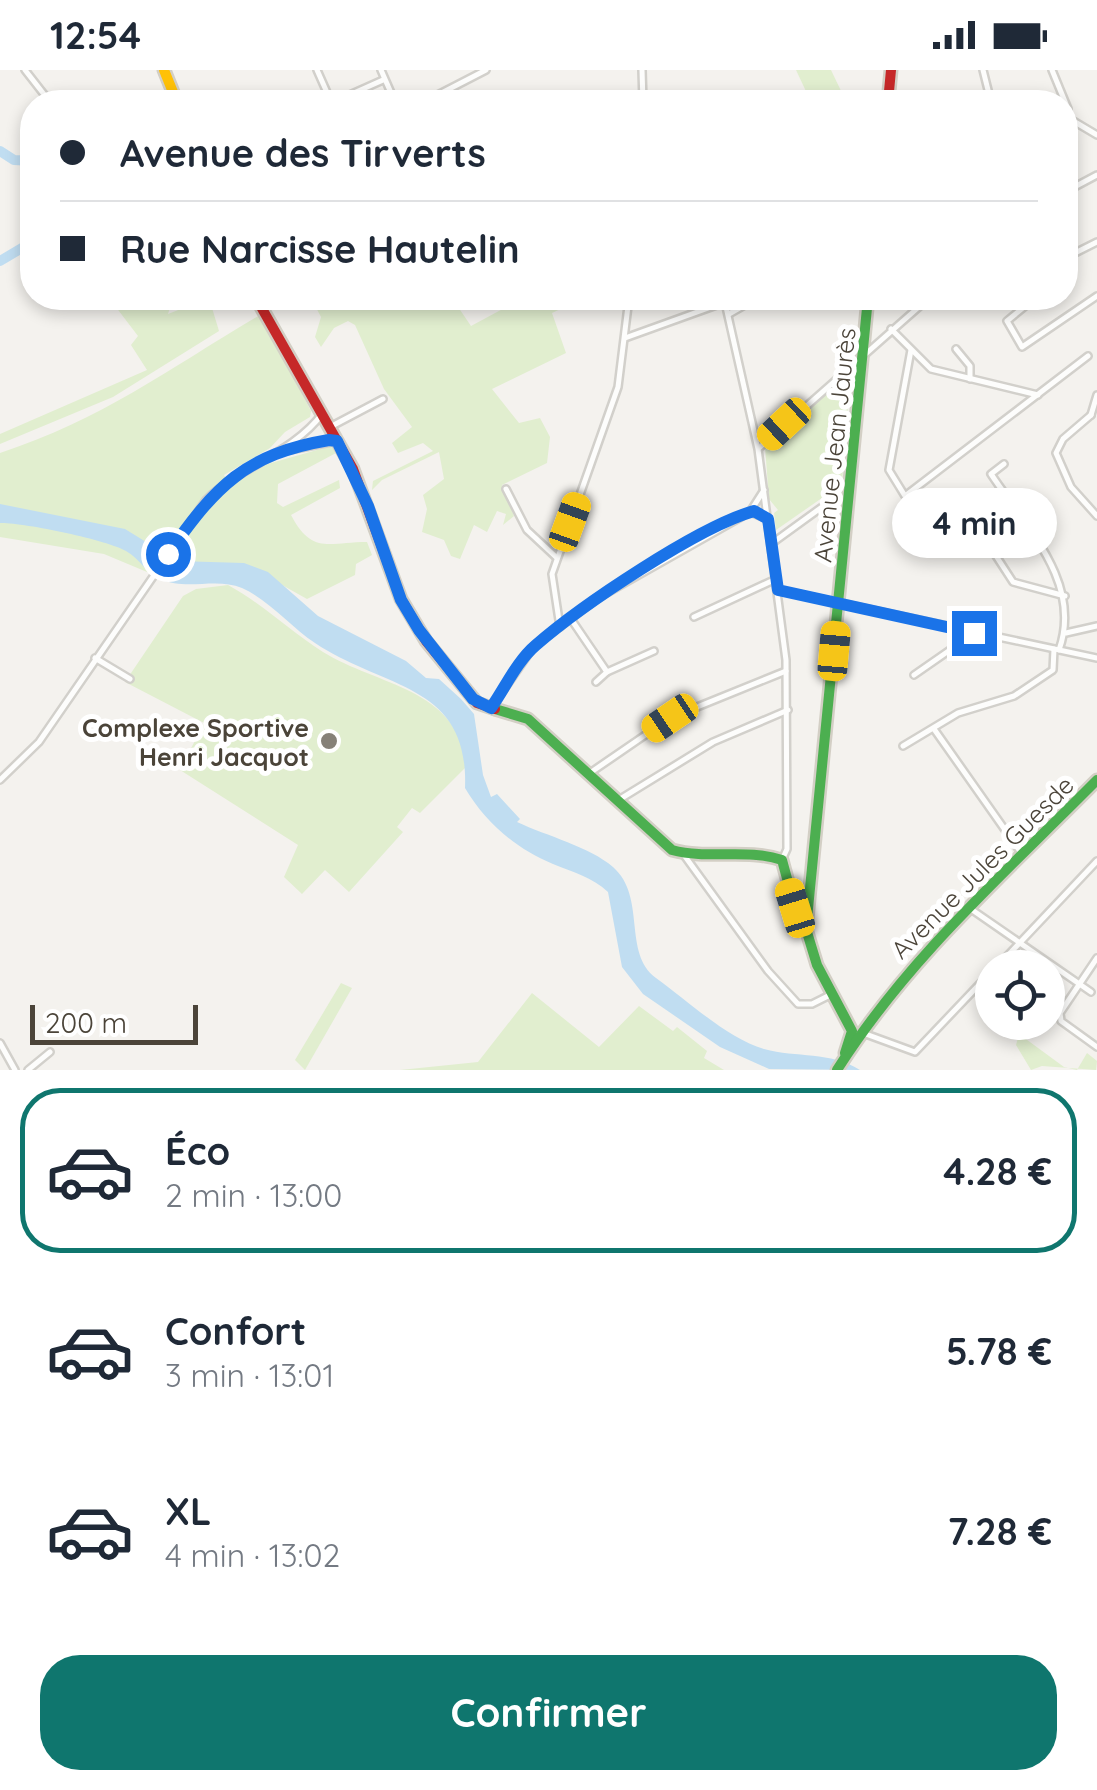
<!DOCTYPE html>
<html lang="fr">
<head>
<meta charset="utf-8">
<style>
	:root { --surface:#fff; --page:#f2f2f3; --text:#1f2937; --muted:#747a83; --line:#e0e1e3; --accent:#0f766e }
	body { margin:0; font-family:Quicksand,sans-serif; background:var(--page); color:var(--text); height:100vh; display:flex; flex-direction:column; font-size:38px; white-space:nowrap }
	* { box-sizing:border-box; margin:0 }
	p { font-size:32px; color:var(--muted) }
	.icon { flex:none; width:55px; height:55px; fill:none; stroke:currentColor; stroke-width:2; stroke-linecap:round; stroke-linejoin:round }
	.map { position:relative; height:1000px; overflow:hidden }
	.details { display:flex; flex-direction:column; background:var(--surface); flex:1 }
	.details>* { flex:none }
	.top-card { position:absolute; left:20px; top:20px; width:1058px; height:220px; border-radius:40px; box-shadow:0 5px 15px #0003; display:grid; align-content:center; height:220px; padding:0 40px; background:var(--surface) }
	.controls { position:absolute; left:975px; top:880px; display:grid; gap:20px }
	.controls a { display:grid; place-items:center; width:90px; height:90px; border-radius:50%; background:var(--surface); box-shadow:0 5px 15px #0003; font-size:50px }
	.scale { position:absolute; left:30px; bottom:25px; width:168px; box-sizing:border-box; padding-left:10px; border:5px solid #4b4439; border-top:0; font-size:28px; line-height:35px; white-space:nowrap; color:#4b4439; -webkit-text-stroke:8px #fff; paint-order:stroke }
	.end { position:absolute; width:45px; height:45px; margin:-22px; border:12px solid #1a73e8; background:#fff; box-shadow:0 0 0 5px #fff }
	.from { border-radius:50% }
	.bubble { position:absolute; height:70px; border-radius:35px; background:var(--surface); box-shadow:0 5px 15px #0003; font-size:32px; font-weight:800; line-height:70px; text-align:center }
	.car { position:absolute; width:30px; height:60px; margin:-30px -15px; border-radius:12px; box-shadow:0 0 8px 2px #0007; background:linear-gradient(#f5c518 24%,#345 0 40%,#f5c518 0 76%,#345 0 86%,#f5c518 0) }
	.top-card b { display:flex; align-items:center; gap:35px; height:95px; font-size:38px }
	.top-card b+b { border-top:2px solid var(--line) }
	.top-card i { width:25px; height:25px; background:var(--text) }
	ul { padding:18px 0 0; list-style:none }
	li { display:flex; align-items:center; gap:30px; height:165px; margin:0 20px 15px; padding:0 20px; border:5px solid transparent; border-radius:40px }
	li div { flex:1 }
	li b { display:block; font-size:38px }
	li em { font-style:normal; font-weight:800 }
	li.current { border-color:var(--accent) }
	li>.icon { width:90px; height:90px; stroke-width:1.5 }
	.primary-button { display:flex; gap:20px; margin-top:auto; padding:20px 40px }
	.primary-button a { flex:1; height:115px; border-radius:40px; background:var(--accent); color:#fff; font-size:40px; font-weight:800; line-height:115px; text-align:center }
	.status { display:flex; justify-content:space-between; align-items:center; height:70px; padding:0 50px; background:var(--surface); direction:ltr }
	.status svg { height:28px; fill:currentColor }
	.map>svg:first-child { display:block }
	.green { fill:#e1eecf }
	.water { fill:#c0ddf1 }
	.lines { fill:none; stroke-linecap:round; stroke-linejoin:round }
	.river { stroke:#c0ddf1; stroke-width:10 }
	.street-casing { stroke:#d2d0cb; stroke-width:10 }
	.fast-casing { stroke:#d3cfc5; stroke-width:15 }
	.slow-casing { stroke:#d3cfc5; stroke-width:15 }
	.jam-casing { stroke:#d3cfc5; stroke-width:15 }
	.street { stroke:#fdfdfc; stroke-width:5 }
	.fast { stroke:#4caf50; stroke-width:10 }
	.slow { stroke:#ffc107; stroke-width:10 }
	.jam { stroke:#c62828; stroke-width:10 }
	.route { stroke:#1a73e8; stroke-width:12 }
	.poi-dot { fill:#868178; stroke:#fff; stroke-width:4 }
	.labels { text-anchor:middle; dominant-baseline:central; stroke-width:10; stroke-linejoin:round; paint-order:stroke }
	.street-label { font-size:25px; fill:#4b4439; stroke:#fff }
	.poi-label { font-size:25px; font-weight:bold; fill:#4b4439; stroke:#fff; text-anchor:end }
</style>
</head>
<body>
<div class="status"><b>12:54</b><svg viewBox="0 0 49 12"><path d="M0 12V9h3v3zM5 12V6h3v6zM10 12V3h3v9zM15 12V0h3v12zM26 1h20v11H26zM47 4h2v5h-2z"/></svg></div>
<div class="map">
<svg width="1097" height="1000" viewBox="0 0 1097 1000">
	<rect width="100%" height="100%" fill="#f4f2ee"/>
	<g class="green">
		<polygon points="796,0 831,0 843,25 827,32 811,32"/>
		<polygon points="109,228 173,228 168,244 209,228 219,261 113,327 0,374 0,364 147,300 131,275 138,266"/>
		<polygon points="311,228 452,228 471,256 523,228 584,228 552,243 566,283 492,319 519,353 540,348 550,367 547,393 502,415 514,446 503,455 506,444 497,441 487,462 474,455 460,489 451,486 444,470 422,462 427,439 423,425 444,409 439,382 382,410 372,420 373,411 433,381 423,373 398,383 392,373 412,357 384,319 355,255 348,251 334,258 321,277 315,267 321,247"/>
		<path d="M260,245L311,341L310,347L285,362L270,378L224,405L230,416L257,397L331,376L336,383L278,414L277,433L283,437L339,410L340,418L291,445C312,485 328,472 367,472L372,485L356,494L355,505L307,529L250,497L147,502L104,484L0,467V383C102,350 170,298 260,245Z"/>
		<polygon points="851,297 842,414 776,460 774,443 778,440 769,429 765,377"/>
		<path d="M228,515C263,534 290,561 323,582C378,616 458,618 467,696L420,743L412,738L397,757L403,762L349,822L325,800L302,824L284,807L298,775L180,700L204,653L125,612L183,526L196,519Z"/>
		<polygon points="341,913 352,918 305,1000 295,990"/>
		<polygon points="532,923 599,977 639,936 673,961 677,957 707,981 704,988 724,1000 400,1000 478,992"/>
		<polygon points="1019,964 1064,997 1077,1000 1087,983 1097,991 1096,1000 1042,996 1031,1000 1016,975"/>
	</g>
	<path class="water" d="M0,434L125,459L177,491L244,493L268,502L318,546L406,591L426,608L439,609L461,629L474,644L483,705L491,727L497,724L520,749L517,752C547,766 590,777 613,797C647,827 622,883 656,908C688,931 727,968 764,979C797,988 830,981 860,1000L769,999L720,977L643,924L622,897L608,822C592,807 573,802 553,794C516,779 485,752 465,718C469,613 385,620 315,573C291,557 269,530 242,518C216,507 187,521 160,509C147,504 140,489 126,481C108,470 21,452 0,453Z"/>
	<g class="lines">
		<g class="river">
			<polyline points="0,81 14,90 32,91"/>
			<polyline points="0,191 32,172"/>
		</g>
		<defs>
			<g id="street">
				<polyline points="25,0 50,32"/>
				<polyline points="317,0 329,27 336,31 383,10"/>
				<polyline points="381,0 395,32"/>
				<polyline points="642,0 643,32"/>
				<polyline points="983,0 991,32"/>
				<polyline points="1052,0 1068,39 1065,57"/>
				<polyline points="424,32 486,0"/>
				<polyline points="1070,49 1097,65"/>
				<polyline points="1065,122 1097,105"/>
				<polyline points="1065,188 1097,172"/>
				<polyline points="724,228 758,379 786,590 787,779 782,790"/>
				<polyline points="1035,228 1007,251 1022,277 1097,226"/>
				<polyline points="462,230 467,228"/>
				<polyline points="729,244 757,228"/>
				<polyline points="891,259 931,299 1038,325"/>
				<polyline points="625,268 725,232"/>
				<polyline points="956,279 970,296 970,309"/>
				<polyline points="911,280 889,400 905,426 1088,286"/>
				<polyline points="1091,345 1063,369 1056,383 1071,417 1097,446"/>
				<polyline points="1091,345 1097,325"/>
				<polyline points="330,357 383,329"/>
				<polyline points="759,378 929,228"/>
				<polyline points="279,382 336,371"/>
				<path d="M1004,394L991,404C1026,457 1083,513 1059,580"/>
				<polyline points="506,419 527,460 557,488"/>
				<polyline points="1001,419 978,437 976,455 1013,512 1065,526"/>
				<polyline points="750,442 768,449"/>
				<polyline points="771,474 822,437"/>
				<polyline points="778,520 1097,588"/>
				<polyline points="694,547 776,509"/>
				<polyline points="571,549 607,602 654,581"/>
				<polyline points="560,557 552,504 618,317 629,228"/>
				<polyline points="1066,563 1097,556"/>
				<polyline points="95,588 130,609"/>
				<polyline points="914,605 973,564"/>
				<polyline points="596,612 607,602"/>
				<polyline points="491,638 534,576 598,528 750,442 764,420"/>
				<polyline points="934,659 1022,784"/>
				<polyline points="903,676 958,643 1014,626 1053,600 1054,579"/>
				<polyline points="587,705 670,648 786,601"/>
				<path d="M0,710L39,672L206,430C240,397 294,382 322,344"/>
				<polyline points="617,731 713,672 788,640"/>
				<polyline points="684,785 768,901 798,934 812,934 832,924"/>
				<polyline points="968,837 1091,922"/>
				<polyline points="1097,888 1060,943 1061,951 1097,977"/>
				<polyline points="996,898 1097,791"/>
				<polyline points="863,963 915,982 992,901"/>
				<polyline points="0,973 15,1000"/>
				<polyline points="28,1000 50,982"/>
			</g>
			<g id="fast">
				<path d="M495,639L528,649L672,780C709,790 746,778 782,790L795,838L807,841"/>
				<polyline points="845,983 852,961 817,895 806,859 868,228"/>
				<path d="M837,1000C908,888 1005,803 1097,710"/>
			</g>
			<polyline id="slow" points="164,0 177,32"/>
			<g id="jam">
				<polyline points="888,32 891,0"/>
				<polyline points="256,228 353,399 401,529 426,571 477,633 495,639"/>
			</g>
		</defs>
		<use href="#street" class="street-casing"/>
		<use href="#fast" class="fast-casing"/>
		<use href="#slow" class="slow-casing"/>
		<use href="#jam" class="jam-casing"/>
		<use href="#street" class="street"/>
		<use href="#fast" class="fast"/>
		<use href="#slow" class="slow"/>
		<use href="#jam" class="jam"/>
	</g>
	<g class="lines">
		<path class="route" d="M168,484C215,417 245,384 329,370L337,371L368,436L401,530L419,560L473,629L491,638C505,618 517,591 536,575C582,535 698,457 754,441L768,449L778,520L974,563"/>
	</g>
	<circle class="poi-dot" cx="329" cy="671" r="10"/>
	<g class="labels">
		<g class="street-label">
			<text transform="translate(834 375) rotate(-84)">Avenue Jean Jaurès</text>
			<text transform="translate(982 797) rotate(-45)">Avenue Jules Guesde</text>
		</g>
		<g class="poi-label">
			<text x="309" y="657">Complexe Sportive<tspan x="309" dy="29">Henri Jacquot</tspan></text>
		</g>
	</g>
</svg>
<div class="controls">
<a><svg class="icon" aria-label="locate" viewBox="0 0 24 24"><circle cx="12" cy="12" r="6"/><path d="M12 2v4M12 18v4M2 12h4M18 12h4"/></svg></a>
</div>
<div class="scale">200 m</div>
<i class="end from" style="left:168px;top:484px"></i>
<i class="end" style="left:974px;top:563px"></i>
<div class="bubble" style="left:892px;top:418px;width:165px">4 min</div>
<i class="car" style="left:784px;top:354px;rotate:227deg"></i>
<i class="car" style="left:570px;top:452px;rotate:20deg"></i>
<i class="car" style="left:834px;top:581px;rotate:5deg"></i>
<i class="car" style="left:670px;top:648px;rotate:236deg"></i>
<i class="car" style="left:795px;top:838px;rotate:343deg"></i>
<div class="top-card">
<b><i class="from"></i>Avenue des Tirverts</b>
<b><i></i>Rue Narcisse Hautelin</b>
</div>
</div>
<section class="details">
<ul>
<li class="current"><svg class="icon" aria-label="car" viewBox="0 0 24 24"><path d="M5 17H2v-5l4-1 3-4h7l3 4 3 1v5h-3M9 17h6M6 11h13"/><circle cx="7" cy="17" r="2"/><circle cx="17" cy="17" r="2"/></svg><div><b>Éco</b><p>2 min · 13:00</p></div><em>4.28 €</em></li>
<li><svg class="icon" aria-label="car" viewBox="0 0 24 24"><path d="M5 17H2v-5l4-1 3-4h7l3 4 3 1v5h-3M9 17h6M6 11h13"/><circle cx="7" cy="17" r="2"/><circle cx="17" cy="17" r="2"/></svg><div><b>Confort</b><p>3 min · 13:01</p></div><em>5.78 €</em></li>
<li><svg class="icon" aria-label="car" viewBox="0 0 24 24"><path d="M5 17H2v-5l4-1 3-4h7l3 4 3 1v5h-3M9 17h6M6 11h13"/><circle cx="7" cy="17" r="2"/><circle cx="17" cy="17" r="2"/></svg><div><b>XL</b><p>4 min · 13:02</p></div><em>7.28 €</em></li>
</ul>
<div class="primary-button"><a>Confirmer</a></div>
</section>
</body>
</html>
